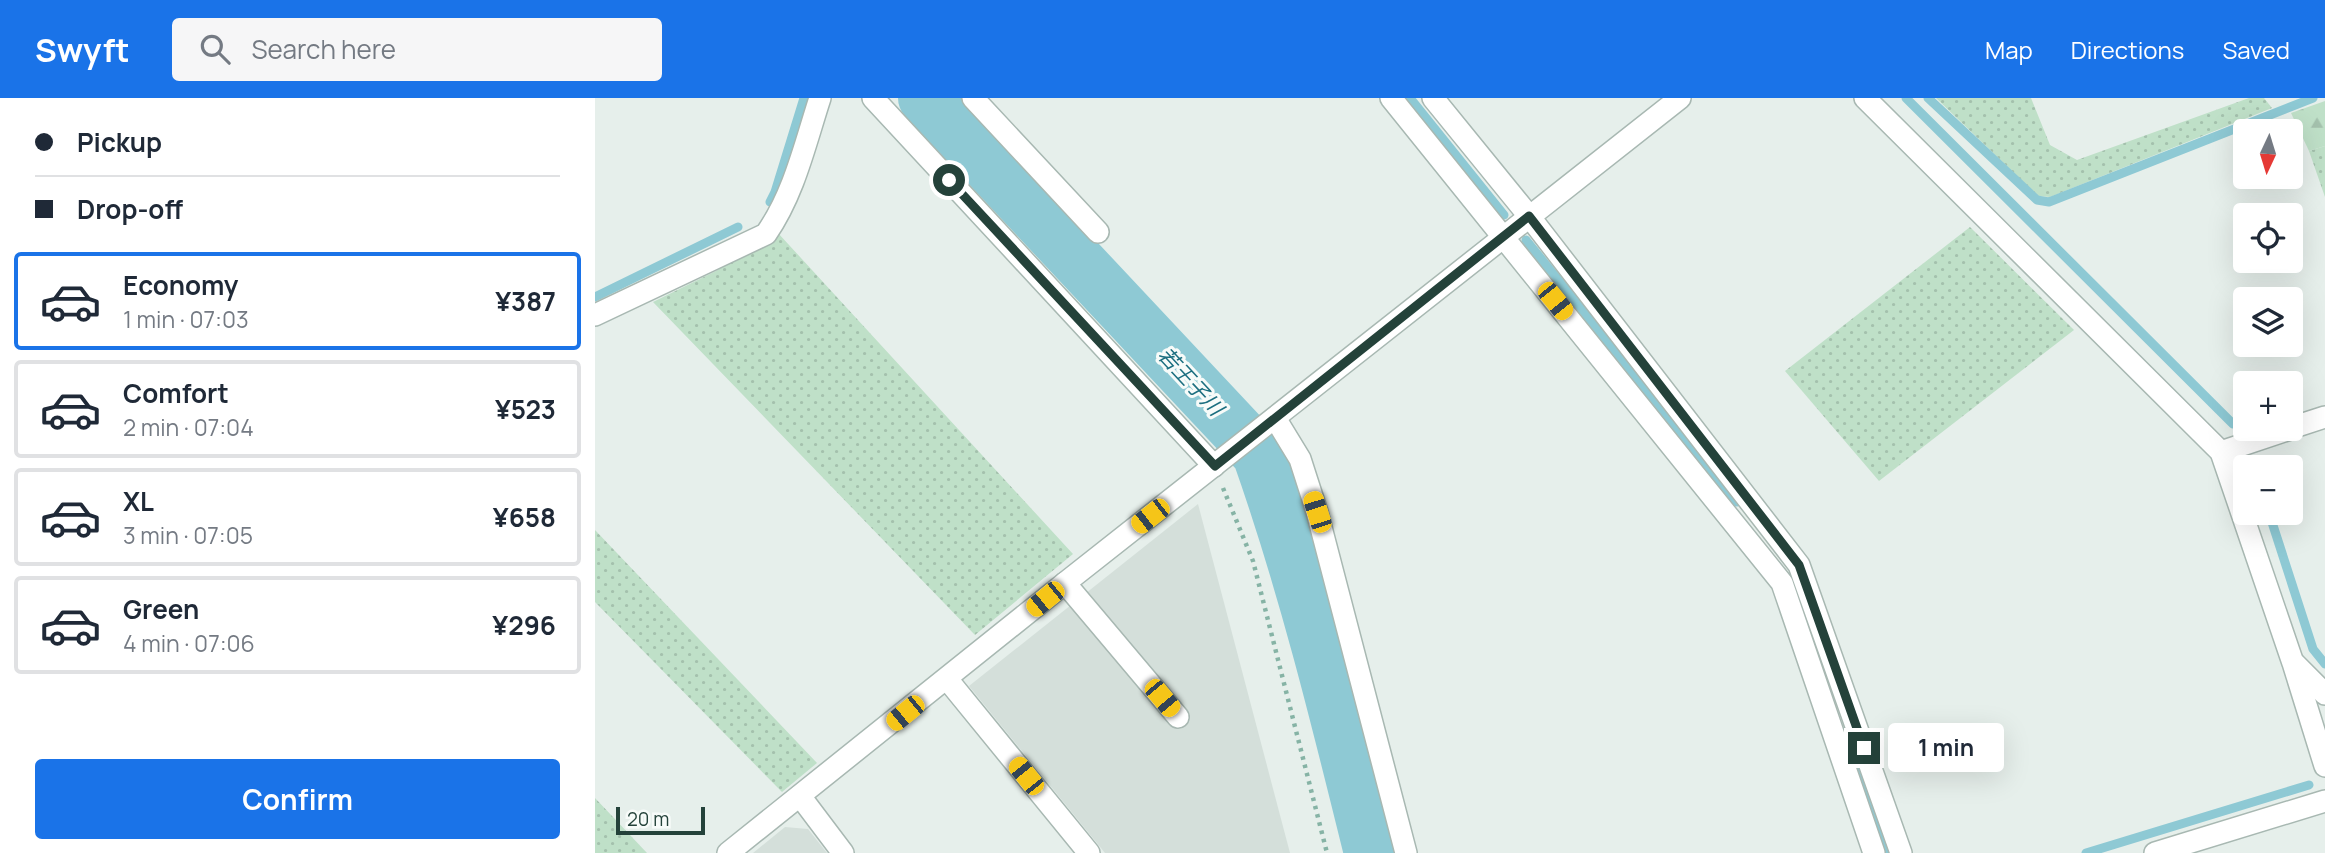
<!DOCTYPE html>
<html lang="en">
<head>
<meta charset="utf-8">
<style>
	:root { --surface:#fff; --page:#f6f6f7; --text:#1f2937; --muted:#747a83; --line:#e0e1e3; --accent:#1a73e8 }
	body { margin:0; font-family:Manrope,"Noto Sans JP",sans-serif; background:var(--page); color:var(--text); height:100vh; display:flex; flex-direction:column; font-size:26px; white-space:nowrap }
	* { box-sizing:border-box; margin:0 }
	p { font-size:23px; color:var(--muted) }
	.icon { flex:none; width:38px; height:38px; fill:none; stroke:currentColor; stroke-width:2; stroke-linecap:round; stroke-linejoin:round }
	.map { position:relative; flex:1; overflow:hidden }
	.side { display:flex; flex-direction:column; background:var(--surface); width:595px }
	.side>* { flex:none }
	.guide { display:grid; align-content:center; height:154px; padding:0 35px; background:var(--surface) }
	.needle { width:46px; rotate:184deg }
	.tools { position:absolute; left:1638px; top:21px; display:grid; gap:14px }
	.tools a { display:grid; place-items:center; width:70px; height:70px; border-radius:7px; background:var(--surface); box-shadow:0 7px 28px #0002; font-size:35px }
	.scale { position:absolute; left:21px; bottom:18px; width:89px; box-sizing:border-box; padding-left:7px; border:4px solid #24423a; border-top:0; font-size:19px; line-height:24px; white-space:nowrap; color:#24423a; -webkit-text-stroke:5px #f7fbf9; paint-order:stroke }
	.end { position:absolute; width:32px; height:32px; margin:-16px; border:9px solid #24423a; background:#fff; box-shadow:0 0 0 4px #fff }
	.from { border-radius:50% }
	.bubble { position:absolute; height:49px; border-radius:7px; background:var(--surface); box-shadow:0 7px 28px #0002; font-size:23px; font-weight:700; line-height:49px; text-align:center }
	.car { position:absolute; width:21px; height:42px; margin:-21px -10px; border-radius:9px; box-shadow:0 0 5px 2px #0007; background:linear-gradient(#f5c518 24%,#345 0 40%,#f5c518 0 76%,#345 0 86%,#f5c518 0) }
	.guide b { display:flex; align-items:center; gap:24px; height:66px; font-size:26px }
	.guide b+b { border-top:2px solid var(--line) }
	.guide i { width:18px; height:18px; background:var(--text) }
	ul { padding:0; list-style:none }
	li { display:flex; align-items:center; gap:21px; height:98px; margin:0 14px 10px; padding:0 21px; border:4px solid var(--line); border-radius:7px }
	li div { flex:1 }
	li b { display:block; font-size:26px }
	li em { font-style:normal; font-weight:700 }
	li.selected { border-color:var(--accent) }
	li>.icon { width:63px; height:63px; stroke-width:1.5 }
	.primary-button { display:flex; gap:14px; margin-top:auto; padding:14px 35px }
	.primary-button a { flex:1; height:80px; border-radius:7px; background:var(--accent); color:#fff; font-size:28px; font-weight:700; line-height:80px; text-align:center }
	header { display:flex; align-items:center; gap:42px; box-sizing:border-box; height:98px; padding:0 35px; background:var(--accent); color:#fff }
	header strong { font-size:33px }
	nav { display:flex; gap:38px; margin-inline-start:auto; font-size:24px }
	.search { width:490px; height:63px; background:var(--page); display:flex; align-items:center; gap:18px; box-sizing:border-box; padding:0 24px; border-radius:7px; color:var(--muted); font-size:26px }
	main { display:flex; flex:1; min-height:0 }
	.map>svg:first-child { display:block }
	.built { fill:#d4dfda }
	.grass { fill:url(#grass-dots) }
	.forest { fill:url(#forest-firs) }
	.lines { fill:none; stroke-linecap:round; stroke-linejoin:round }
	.stream { stroke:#8ec9d4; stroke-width:9 }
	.river { stroke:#8ec9d4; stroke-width:54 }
	.minor-casing { stroke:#a8b8b2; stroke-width:24 }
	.path { stroke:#86b3a5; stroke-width:4.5; stroke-dasharray:3.5 5; stroke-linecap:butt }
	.minor { stroke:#fff; stroke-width:21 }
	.route { stroke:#24423a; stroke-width:9 }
	.labels { text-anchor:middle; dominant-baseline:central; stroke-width:6; stroke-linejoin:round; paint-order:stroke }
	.water-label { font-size:21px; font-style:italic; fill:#1c6f80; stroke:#f7fbf9 }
</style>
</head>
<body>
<header>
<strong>Swyft</strong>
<div class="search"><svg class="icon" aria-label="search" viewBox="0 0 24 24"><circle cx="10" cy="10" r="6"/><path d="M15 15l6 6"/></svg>Search here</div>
<nav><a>Map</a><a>Directions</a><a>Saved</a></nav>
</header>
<main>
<section class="side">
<div class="guide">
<b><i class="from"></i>Pickup</b>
<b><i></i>Drop-off</b>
</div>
<ul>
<li class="selected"><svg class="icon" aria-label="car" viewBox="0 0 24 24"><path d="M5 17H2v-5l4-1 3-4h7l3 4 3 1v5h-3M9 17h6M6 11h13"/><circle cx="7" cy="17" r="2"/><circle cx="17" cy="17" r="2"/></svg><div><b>Economy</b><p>1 min · 07:03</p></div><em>¥387</em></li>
<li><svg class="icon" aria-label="car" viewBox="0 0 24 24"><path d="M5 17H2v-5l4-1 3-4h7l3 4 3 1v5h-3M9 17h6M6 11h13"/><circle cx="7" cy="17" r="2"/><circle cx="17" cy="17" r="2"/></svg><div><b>Comfort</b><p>2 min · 07:04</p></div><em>¥523</em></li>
<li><svg class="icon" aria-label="car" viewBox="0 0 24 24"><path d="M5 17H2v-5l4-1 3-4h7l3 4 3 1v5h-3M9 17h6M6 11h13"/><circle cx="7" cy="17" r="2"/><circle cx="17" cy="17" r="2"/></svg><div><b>XL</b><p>3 min · 07:05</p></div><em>¥658</em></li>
<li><svg class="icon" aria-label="car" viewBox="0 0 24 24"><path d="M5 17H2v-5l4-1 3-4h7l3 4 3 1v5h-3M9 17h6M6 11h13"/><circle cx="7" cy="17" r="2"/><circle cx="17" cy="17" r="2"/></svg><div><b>Green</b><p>4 min · 07:06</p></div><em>¥296</em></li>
</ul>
<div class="primary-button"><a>Confirm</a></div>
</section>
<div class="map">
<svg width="1730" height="755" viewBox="0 0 1730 755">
	<defs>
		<pattern id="grass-dots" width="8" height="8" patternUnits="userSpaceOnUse" patternTransform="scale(1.75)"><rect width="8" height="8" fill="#bfe0c8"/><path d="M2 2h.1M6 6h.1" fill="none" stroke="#a4c1ad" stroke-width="1.8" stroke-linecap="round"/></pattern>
		<pattern id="forest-firs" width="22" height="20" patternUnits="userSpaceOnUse" patternTransform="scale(1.75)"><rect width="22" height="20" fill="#bfe0c8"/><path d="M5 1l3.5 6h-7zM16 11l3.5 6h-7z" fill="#a4c1ad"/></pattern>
	</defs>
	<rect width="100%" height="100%" fill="#e6efeb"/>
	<g class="built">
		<polygon points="603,406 695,755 510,755 374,588"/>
		<polygon points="190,729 213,731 232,755 158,755"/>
	</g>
	<g class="grass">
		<polygon points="1341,0 1436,0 1455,47 1482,62 1654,0 1669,0 1677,10 1455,99 1443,98"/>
		<polygon points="1730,48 1730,99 1714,53"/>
		<polygon points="1375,129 1479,232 1284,383 1190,273"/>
		<polygon points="183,135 478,456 380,537 58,204 121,173"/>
		<polygon points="0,432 222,665 187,694 0,504"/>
		<polygon points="0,700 52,755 0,755"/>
	</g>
	<polygon class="forest" points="1730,3 1730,48 1714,53 1696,15"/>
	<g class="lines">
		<g class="stream">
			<polyline points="815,0 909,117"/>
			<polyline points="1311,0 1638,326"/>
			<polyline points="1333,0 1442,102 1454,104 1718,0"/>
			<polyline points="175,104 180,94 209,0"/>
			<polyline points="931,142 1142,404"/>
			<polyline points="0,199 143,129"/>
			<polyline points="1658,363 1660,369"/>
			<polyline points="1674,415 1718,551 1730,566"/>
			<polyline points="1252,634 1293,755"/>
			<polyline points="1491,755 1714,687"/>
		</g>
		<path class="river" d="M330,0L664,356C710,486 743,621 776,755"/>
		<defs>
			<g id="minor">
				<polyline points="278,0 619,368"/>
				<polyline points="378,0 503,134"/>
				<polyline points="796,0 1187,485 1279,755"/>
				<polyline points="838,0 934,118 1204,467 1306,755"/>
				<polyline points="1270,0 1626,354 1698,565 1730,668"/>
				<path d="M0,217L171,136C199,96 210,46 225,0"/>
				<polyline points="680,320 705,361 722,414 811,755"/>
				<polyline points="1696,330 1730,319"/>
				<polyline points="1626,354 1695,331"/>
				<polyline points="470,485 583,619"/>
				<polyline points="1700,566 1730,596"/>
				<polyline points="352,581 494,755"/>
				<polyline points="205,698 248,755"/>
				<polyline points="133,755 470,485 1085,0"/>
				<polyline points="1560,755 1730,703"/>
			</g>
		</defs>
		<use href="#minor" class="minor-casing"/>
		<polyline class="path" points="628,390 658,463 732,755"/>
		<use href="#minor" class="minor"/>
	</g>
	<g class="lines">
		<polyline class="route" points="354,82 620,368 934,118 1204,467 1269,650"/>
	</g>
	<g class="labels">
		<g class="water-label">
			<text transform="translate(596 283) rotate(47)">若王子川</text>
		</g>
	</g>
</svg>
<div class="tools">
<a><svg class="needle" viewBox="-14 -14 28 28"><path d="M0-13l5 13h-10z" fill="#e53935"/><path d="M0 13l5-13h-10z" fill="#747a83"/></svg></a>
<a><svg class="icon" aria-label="locate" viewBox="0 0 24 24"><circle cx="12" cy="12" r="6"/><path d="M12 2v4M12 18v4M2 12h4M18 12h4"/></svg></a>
<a><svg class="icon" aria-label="layers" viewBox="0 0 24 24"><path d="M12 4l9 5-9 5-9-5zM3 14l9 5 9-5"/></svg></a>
<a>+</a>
<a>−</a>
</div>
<div class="scale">20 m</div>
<i class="end from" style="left:354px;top:82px"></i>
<i class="end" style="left:1269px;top:650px"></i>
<div class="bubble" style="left:1293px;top:625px;width:116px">1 min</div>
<i class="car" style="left:960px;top:203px;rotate:141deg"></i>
<i class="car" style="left:722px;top:414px;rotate:342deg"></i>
<i class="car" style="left:555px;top:418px;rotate:232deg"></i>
<i class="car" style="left:450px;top:501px;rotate:231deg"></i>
<i class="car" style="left:567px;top:600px;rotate:140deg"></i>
<i class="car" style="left:310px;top:615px;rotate:231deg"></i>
<i class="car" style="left:431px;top:678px;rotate:321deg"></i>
</div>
</main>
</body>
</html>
